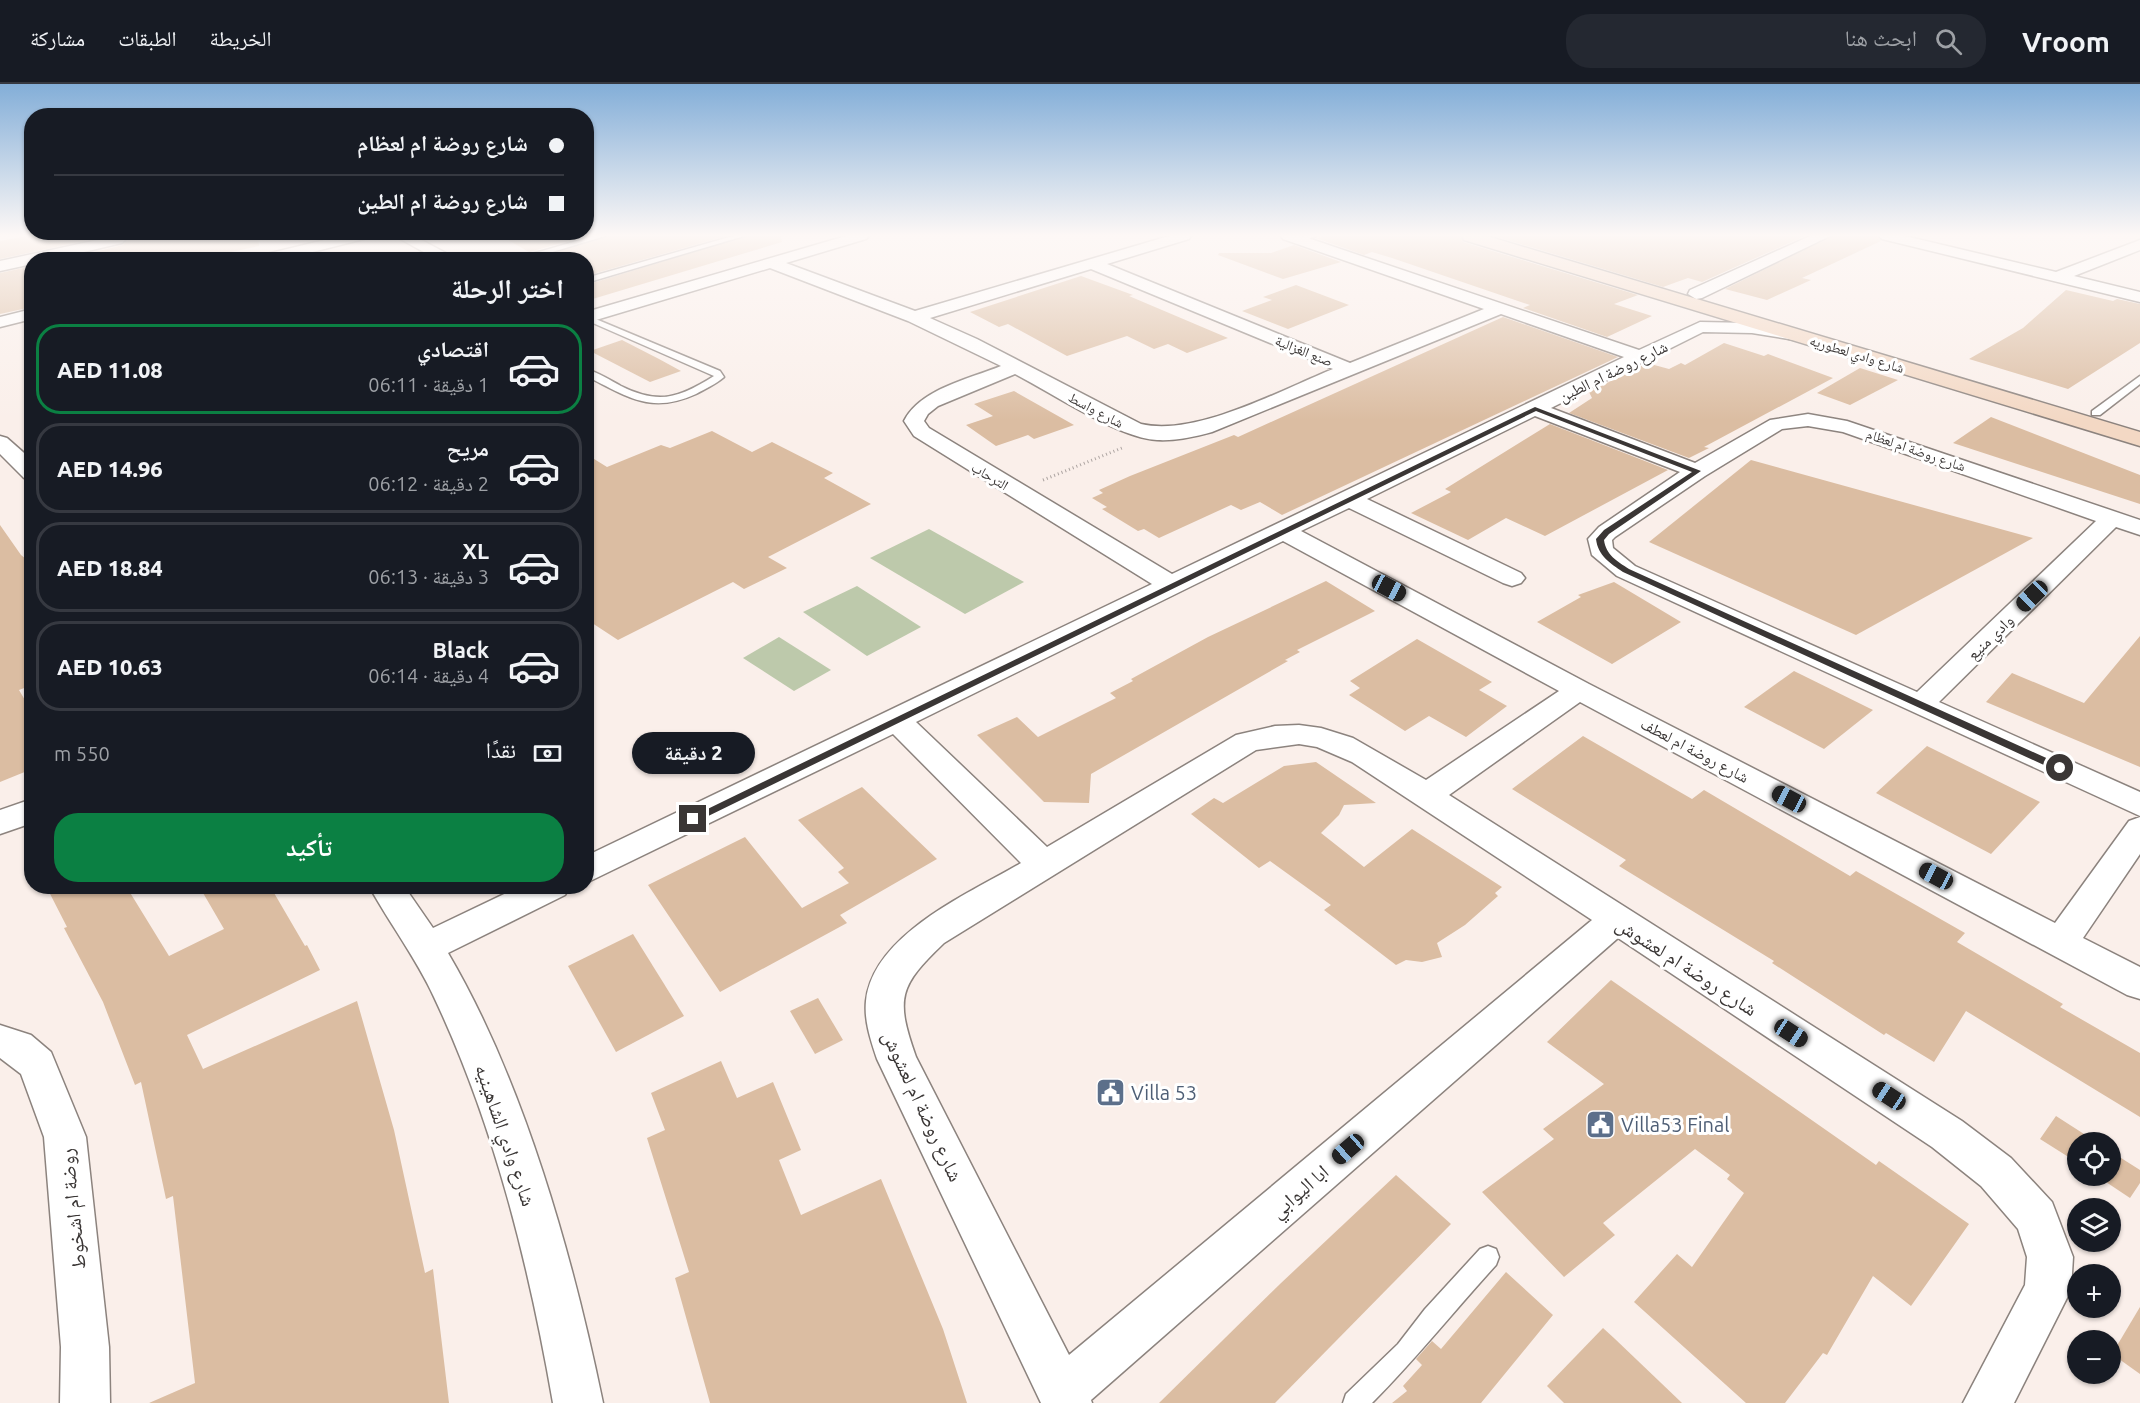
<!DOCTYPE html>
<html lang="ar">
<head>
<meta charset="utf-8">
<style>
	:root { --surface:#171b24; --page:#242831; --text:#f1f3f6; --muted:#9ea1a6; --line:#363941; --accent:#0b8043 }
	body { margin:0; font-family:Ubuntu,"Noto Naskh Arabic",sans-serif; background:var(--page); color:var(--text); direction:rtl; height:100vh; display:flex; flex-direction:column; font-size:22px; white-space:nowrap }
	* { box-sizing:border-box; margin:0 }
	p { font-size:20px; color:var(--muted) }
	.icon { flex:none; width:33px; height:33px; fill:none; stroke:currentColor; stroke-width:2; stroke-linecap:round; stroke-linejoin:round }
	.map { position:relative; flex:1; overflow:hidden; direction:ltr }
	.sheet { position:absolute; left:24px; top:168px; width:570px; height:642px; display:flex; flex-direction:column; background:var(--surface); border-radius:24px; box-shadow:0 2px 4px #0004; direction:rtl }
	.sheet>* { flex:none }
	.top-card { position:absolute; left:24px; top:24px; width:570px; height:132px; border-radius:24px; box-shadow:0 2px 4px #0004; direction:rtl; display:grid; align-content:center; height:132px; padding:0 30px; background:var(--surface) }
	.buttons { position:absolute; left:2067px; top:1048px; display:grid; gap:12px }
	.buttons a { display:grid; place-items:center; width:54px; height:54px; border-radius:50%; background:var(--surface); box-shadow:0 2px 4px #0004; font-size:30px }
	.end { position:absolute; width:27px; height:27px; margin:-14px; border:8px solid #3a3635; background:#fff; box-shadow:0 0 0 3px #fff }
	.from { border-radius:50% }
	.bubble { position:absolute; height:42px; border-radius:21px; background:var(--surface); box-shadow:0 2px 4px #0004; font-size:20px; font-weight:800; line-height:42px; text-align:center; direction:rtl }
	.car { position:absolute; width:18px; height:36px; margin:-18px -9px; border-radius:8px; box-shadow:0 0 4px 2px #0007; background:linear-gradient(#222 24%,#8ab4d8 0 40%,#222 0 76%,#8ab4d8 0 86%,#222 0) }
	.top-card b { display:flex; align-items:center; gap:21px; height:57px; font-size:22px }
	.top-card b+b { border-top:2px solid var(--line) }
	.top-card i { width:15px; height:15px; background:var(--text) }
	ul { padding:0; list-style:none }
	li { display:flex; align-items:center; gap:18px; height:90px; margin:0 12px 9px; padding:0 18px; border:3px solid var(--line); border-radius:24px }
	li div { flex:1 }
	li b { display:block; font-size:22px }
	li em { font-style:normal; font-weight:800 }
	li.current { border-color:var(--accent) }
	li>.icon { width:54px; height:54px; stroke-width:1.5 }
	h2 { padding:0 30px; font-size:27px; line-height:72px }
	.pay { display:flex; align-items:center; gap:15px; height:66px; padding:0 30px; font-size:22px }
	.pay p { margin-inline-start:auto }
	.primary-button { display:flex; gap:12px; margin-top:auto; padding:12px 30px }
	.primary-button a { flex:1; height:69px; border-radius:24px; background:var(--accent); color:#fff; font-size:24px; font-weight:800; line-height:69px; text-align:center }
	header { display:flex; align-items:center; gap:36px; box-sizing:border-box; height:84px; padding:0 30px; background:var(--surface); border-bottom:2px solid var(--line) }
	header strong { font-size:28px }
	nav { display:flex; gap:33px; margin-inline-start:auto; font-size:21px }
	.search { width:420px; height:54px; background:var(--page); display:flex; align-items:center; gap:15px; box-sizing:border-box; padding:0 21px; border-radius:24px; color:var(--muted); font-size:22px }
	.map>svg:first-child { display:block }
	.green { fill:#bdc9ab }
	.building { fill:#dbbda2 }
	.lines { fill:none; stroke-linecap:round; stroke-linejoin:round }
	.lane-casing { stroke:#8c837e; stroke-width:3 }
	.street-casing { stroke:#8c837e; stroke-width:3 }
	.secondary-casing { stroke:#8c837e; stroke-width:3 }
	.path { stroke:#aba3a0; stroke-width:3; stroke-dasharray:1 3; stroke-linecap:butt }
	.lane { fill:#fff; fill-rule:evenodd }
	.street { fill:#fff; fill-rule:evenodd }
	.secondary { fill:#f3d8c4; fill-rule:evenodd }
	.route { fill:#3a3635 }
	.labels { text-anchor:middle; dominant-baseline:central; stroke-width:6; stroke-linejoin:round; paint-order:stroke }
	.far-street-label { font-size:14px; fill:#3a3635; stroke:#fff }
	.street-label { font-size:16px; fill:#3a3635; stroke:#fff }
	.near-street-label { font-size:20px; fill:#3a3635; stroke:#fff }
	.near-service-label { font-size:20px; fill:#4e5e75; stroke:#fff; text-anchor:start }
</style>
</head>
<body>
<header>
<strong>Vroom</strong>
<div class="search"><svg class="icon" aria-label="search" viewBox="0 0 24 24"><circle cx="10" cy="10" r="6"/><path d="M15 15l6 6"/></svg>ابحث هنا</div>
<nav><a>الخريطة</a><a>الطبقات</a><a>مشاركة</a></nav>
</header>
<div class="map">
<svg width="2140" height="1319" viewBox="0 0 2140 1319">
	<rect width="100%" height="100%" fill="#faefea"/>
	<g class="green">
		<polygon points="929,445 1024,498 965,530 870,474"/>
		<polygon points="857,502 921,543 867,572 803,528"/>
		<polygon points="779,553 831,586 794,607 743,574"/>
	</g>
	<g class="building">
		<polygon points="27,152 107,152 0,175 0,157"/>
		<polygon points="124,152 258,152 259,162 226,169 233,176 62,176 123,161 127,156"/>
		<polygon points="501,152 587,152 529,168"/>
		<polygon points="607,152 726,152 586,192 586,176 539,174"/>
		<polygon points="746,152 781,152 782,158 586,217 586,201"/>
		<polygon points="1328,152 1460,152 1463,158 1638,211 1614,220 1652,232 1607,253 1523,224 1530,221 1392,174 1372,168 1364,171 1316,154"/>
		<polygon points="1494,152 1805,152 1702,198 1688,194 1663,203"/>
		<polygon points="1832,152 1877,152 1881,157 1802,194 1811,196 1767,216 1725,205"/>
		<polygon points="1294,161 1341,178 1283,195 1218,171 1219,169 1271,169"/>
		<polygon points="32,182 32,223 0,230 0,189"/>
		<polygon points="1081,192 1133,211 1129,212 1228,254 1187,269 1168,260 1154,265 1127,252 1067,272 1008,240 999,243 970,228"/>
		<polygon points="1296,201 1349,221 1288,245 1242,227 1272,216 1263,213"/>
		<polygon points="2066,206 2113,217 2117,215 2140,220 2140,259 2068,305 1969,275 2023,244"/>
		<polygon points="1503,233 1618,273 1282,431 1260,418 1241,426 1231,421 1159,454 1144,445 1138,447 1102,425 1107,423 1092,414 1103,409 1099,406 1130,392 1234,351 1238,353"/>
		<polygon points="622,256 659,275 681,287 650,298 590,267"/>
		<polygon points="1724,259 1764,272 1768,270 1833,294 1704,363 1709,364 1689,374 1569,329 1592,314 1589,308 1647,279 1669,285 1681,279 1685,281"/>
		<polygon points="1860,284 1898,296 1850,321 1817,309"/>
		<polygon points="1014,307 1074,341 1034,355 1028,351 996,362 966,341 993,332 974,320"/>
		<polygon points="1991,333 2140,391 2140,420 1953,359"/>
		<polygon points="1550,340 1668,386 1545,452 1506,434 1468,456 1411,429 1451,408 1445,405"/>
		<polygon points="712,347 752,368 772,358 833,389 824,394 871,420 768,473 787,484 744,505 733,498 618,556 586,535 586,370 607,383 661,361 670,364"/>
		<polygon points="1751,376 2033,454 1856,551 1649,458"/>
		<polygon points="0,441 21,471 32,480 32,601 19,606 32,628 32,685 0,698"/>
		<polygon points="1326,497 1375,527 1297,566 1300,568 1285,576 1288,577 1091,690 1089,719 1044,718 977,651 1017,633 1038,653 1116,614 1110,609 1133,597 1131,595 1208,553"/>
		<polygon points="1614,498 1681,538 1612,580 1537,538 1581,513 1578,511"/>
		<polygon points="2140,552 2140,683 1986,618 2012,589 2084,619"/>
		<polygon points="1417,555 1492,598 1479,606 1507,622 1466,653 1429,632 1405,647 1349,611 1360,604 1350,597"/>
		<polygon points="1794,587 1873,626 1824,665 1744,623"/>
		<polygon points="1583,652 1692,715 1704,706 1850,792 1856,787 1965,849 1957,858 2063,920 2060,923 2140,969 2140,1033 1966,927 1934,978 1886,949 1884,951 1772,879 1774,877 1619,782 1626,776 1512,705"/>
		<polygon points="1927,662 2040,718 1991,770 1876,709"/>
		<polygon points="1316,678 1376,719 1344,721 1339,731 1321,749 1364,783 1412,745 1502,803 1495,809 1498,812 1465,841 1437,859 1442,873 1422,878 1406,876 1396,881 1324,826 1331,821 1270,777 1259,784 1191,730 1214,714 1223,719 1284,682"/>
		<polygon points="862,703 937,775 840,831 847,839 720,908 648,801 745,753 802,824 849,799 838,788 844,784 798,736"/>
		<polygon points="46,802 126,802 169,872 224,845 199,802 270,802 305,862 307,861 320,886 187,951 203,985 357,917 394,1046 425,1189 433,1185 449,1319 149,1319 195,1299 173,1112 166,1115 141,998 135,1001 103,918 64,844 67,843"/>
		<polygon points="633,850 684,932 616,968 568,882"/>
		<polygon points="1611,896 1876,1081 1879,1077 1969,1140 1911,1222 1873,1192 1827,1271 1823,1269 1785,1319 1746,1319 1634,1218 1677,1170 1692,1183 1744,1109 1727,1095 1730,1091 1695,1065 1603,1139 1615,1151 1564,1193 1482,1108 1554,1055 1543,1045 1604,1000 1547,958"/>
		<polygon points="818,914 843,956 815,970 790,927"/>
		<polygon points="721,977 737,1014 773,998 801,1066 779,1076 801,1131 881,1095 943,1245 967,1319 710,1319 675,1194 689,1188 647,1054 665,1046 651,1009"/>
		<polygon points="2056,1032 2098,1059 2078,1059 2078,1079 2040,1055"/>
		<polygon points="2110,1067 2140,1086 2140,1099 2130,1114 2097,1092 2110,1092"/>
		<polygon points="1396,1091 1451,1140 1275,1319 1159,1319 1280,1200"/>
		<polygon points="1506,1188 1553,1231 1481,1319 1392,1319 1407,1307 1403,1302 1422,1281 1416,1275 1432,1257 1441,1265"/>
		<polygon points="2140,1223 2140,1290 2112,1270"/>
		<polygon points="1603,1244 1615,1255 1682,1319 1564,1319 1547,1302"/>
	</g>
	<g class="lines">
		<defs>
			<g id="lane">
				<polygon points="594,152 605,152 526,176 511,176"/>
				<polygon points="733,152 744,152 586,199 586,194"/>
				<polygon points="1305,152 1316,152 1300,158 1296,156"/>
				<path d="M586,231L720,287L724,293C716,300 705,305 696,310C650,331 627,312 586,292V285C599,289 610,296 621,302C659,321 679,314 714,292L586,236Z"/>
				<polygon points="2140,292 2140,300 2100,331 2092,331 2092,327"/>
				<path d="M1488,1162L1496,1165L1499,1173L1496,1181C1454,1227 1416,1275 1372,1319H1343L1346,1310L1398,1260L1425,1225L1480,1165Z"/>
			</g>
			<g id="street">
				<polygon points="116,152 122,153 125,156 122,159 50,176 32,176 32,180 0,187 0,177"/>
				<polygon points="341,152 367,152 364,155 281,176 252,176 254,173"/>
				<polygon points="395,152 414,152 459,176 438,176"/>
				<path d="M846,152H869L866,155L786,179L915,227L1169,152H1191L1189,155L1107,180L1350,279L1484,225L1283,155L1281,152H1302L1639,266L1700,238L1752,239L1795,246L1801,247L1804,251L1801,255L1795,256L1752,249L1703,248L1551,324L1695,379L1770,336L1808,330L1847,337L2140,436V451L2116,443L1939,618L2140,708V732L1617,492L1592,471L1588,455L1599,443L1680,388L1535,332L1367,415L1521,489L1525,494L1521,499L1512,502L1503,499L1349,424L1301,447L1589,600L2055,839L2129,737L2140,733V770L2083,854L2140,883V915L2127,911L1580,618L1449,711L1962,1037L2011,1074L2052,1118L2073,1173L2071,1206L2014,1319H1963L2025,1201L2027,1173L2018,1145L1981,1102L1932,1063L1618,854L1091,1316L1092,1319H1041L877,975C871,957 864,937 866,917C873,850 970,809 1021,779L893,650L586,799V772L1152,500L914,352L904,337C920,305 969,295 1001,282L908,237L770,184L586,239V228ZM1091,185L1333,285C1281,306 1196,353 1141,340L977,255L930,234ZM1501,230L1624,273L1172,490L929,344L924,337L928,330L938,322L1015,290C1052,309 1118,354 1157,356C1176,357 1194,353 1212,348ZM1808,342L1843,348L2096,437L1917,608L1635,482L1613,464L1612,456L1615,453L1705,392L1782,345ZM1283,457L1559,607L1426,696L1353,654L1321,644L1299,641L1275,642L1236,651L1047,763L916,638ZM1299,660L1317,663L1352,678L1592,836L1069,1271L916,973C895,914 899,902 944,859L1256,666Z"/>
				<polygon points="1810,152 1830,152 1702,214 1696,215 1688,210 1690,206"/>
				<polygon points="1879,152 1905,152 2056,188 2140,156 2140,166 2074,192 2140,208 2140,218 1882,155"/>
				<polygon points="32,225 32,235 0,243 0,233"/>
				<polygon points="0,352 7,354 32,376 32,395 24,394 0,370"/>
				<polygon points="32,715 32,739 0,750 0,726"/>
				<path d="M369,802H404L433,844L521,802H570L565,811L448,869C524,998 573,1173 603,1319H553C529,1181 494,1040 434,913C416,874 390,840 369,802Z"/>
				<polygon points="0,941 31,951 51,968 86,1053 109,1263 110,1319 60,1319 61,1263 44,1053 21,990 0,974"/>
			</g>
			<polygon id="secondary" points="1462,152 1487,152 2140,348 2140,362 1464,156"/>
		</defs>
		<use href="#lane" class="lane-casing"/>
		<use href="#street" class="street-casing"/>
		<use href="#secondary" class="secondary-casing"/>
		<polyline class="path" points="1043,396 1122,364"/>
		<use href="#lane" class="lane"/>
		<use href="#street" class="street"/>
		<use href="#secondary" class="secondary"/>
	</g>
	<linearGradient id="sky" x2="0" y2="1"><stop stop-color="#83aed8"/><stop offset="0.45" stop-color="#fdf8f6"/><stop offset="1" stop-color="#fdf8f6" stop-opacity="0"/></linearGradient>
	<rect width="2140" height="336" fill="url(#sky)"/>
	<path class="route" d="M1535,323L1701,387L1609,450L1604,456C1606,471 1617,477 1629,485L2064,682V687H2057L1623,488C1610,479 1598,472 1596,455L1604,446L1692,388L1536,327L696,738L687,735Z"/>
	<defs>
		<symbol id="civic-square" viewBox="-11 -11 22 22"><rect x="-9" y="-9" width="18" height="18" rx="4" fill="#5c6f8a" stroke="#fff"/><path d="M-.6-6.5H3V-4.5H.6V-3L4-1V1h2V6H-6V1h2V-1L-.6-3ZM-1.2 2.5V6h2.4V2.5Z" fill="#fff"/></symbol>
	</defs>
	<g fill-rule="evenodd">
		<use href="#civic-square" x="1094" y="992" width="33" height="33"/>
		<use href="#civic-square" x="1584" y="1024" width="33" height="33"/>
	</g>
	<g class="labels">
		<g class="far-street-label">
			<text transform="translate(1304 267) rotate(22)">صنع الغزالية</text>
			<text transform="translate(1857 270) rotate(17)">شارع وادي لعطوريه</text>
			<text transform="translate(1096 326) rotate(28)">شارع واسط</text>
			<text transform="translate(1916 366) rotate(19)">شارع روضة ام لعظام</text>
			<text transform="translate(990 392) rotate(31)">الترحاب</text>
		</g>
		<g class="street-label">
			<text transform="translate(1613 287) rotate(-26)">شارع روضة ام الطين</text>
			<text transform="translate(1990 553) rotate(-44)">وادي منيع</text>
			<text transform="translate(1695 666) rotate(28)">شارع روضة ام لعطف</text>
		</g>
		<g class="near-street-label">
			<text transform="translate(1687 882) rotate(33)">شارع روضة ام لعشوش</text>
			<text transform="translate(923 1022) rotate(65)">شارع روضة ام لعشوش</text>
			<text transform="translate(506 1051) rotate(71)">شارع وادي الشاهينيه</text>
			<text transform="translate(1299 1107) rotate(-41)">ابا اليوابي</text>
			<text transform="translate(72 1125) rotate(-96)">روضة ام اشخوط</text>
		</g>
		<g class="near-service-label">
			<text x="1131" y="1008">Villa 53</text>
			<text x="1621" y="1040">Villa53 Final</text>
		</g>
	</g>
</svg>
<div class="buttons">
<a><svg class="icon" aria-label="locate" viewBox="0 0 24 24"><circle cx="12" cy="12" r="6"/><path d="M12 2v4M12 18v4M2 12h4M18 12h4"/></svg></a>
<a><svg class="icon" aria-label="layers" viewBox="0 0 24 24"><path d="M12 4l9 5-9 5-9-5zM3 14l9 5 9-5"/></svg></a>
<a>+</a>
<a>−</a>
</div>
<i class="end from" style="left:2060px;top:684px"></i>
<i class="end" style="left:693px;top:735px"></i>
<div class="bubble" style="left:632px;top:648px;width:123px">2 دقيقة</div>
<i class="car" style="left:1389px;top:504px;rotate:118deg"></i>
<i class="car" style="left:2032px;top:512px;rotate:226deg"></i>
<i class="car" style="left:1789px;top:715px;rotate:298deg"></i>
<i class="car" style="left:1936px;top:792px;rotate:298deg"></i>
<i class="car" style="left:1791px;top:949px;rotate:123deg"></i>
<i class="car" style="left:1889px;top:1012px;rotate:303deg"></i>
<i class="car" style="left:1348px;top:1065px;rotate:229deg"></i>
<div class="top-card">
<b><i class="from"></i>شارع روضة ام لعظام</b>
<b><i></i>شارع روضة ام الطين</b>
</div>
<section class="sheet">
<h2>اختر الرحلة</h2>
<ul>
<li class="current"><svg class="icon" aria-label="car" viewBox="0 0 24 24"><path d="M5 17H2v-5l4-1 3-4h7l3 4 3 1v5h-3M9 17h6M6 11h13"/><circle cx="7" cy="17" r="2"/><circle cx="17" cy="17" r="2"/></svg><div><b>اقتصادي</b><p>1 دقيقة · 06:11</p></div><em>AED 11.08</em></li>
<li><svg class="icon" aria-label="car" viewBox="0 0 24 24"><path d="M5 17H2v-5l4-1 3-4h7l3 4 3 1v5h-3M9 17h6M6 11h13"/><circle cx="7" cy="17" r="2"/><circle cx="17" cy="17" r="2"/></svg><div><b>مريح</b><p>2 دقيقة · 06:12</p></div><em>AED 14.96</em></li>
<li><svg class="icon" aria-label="car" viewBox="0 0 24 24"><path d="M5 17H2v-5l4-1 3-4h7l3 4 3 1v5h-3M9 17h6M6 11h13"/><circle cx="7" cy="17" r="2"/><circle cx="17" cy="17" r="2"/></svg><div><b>XL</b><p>3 دقيقة · 06:13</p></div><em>AED 18.84</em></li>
<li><svg class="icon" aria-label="car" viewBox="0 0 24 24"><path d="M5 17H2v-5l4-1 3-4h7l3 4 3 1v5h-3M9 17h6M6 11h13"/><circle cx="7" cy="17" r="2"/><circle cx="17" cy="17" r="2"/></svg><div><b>Black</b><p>4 دقيقة · 06:14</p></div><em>AED 10.63</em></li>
</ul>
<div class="pay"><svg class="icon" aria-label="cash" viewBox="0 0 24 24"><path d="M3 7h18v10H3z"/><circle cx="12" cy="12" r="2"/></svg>نقدًا<p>550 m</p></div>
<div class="primary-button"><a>تأكيد</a></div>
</section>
</div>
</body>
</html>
